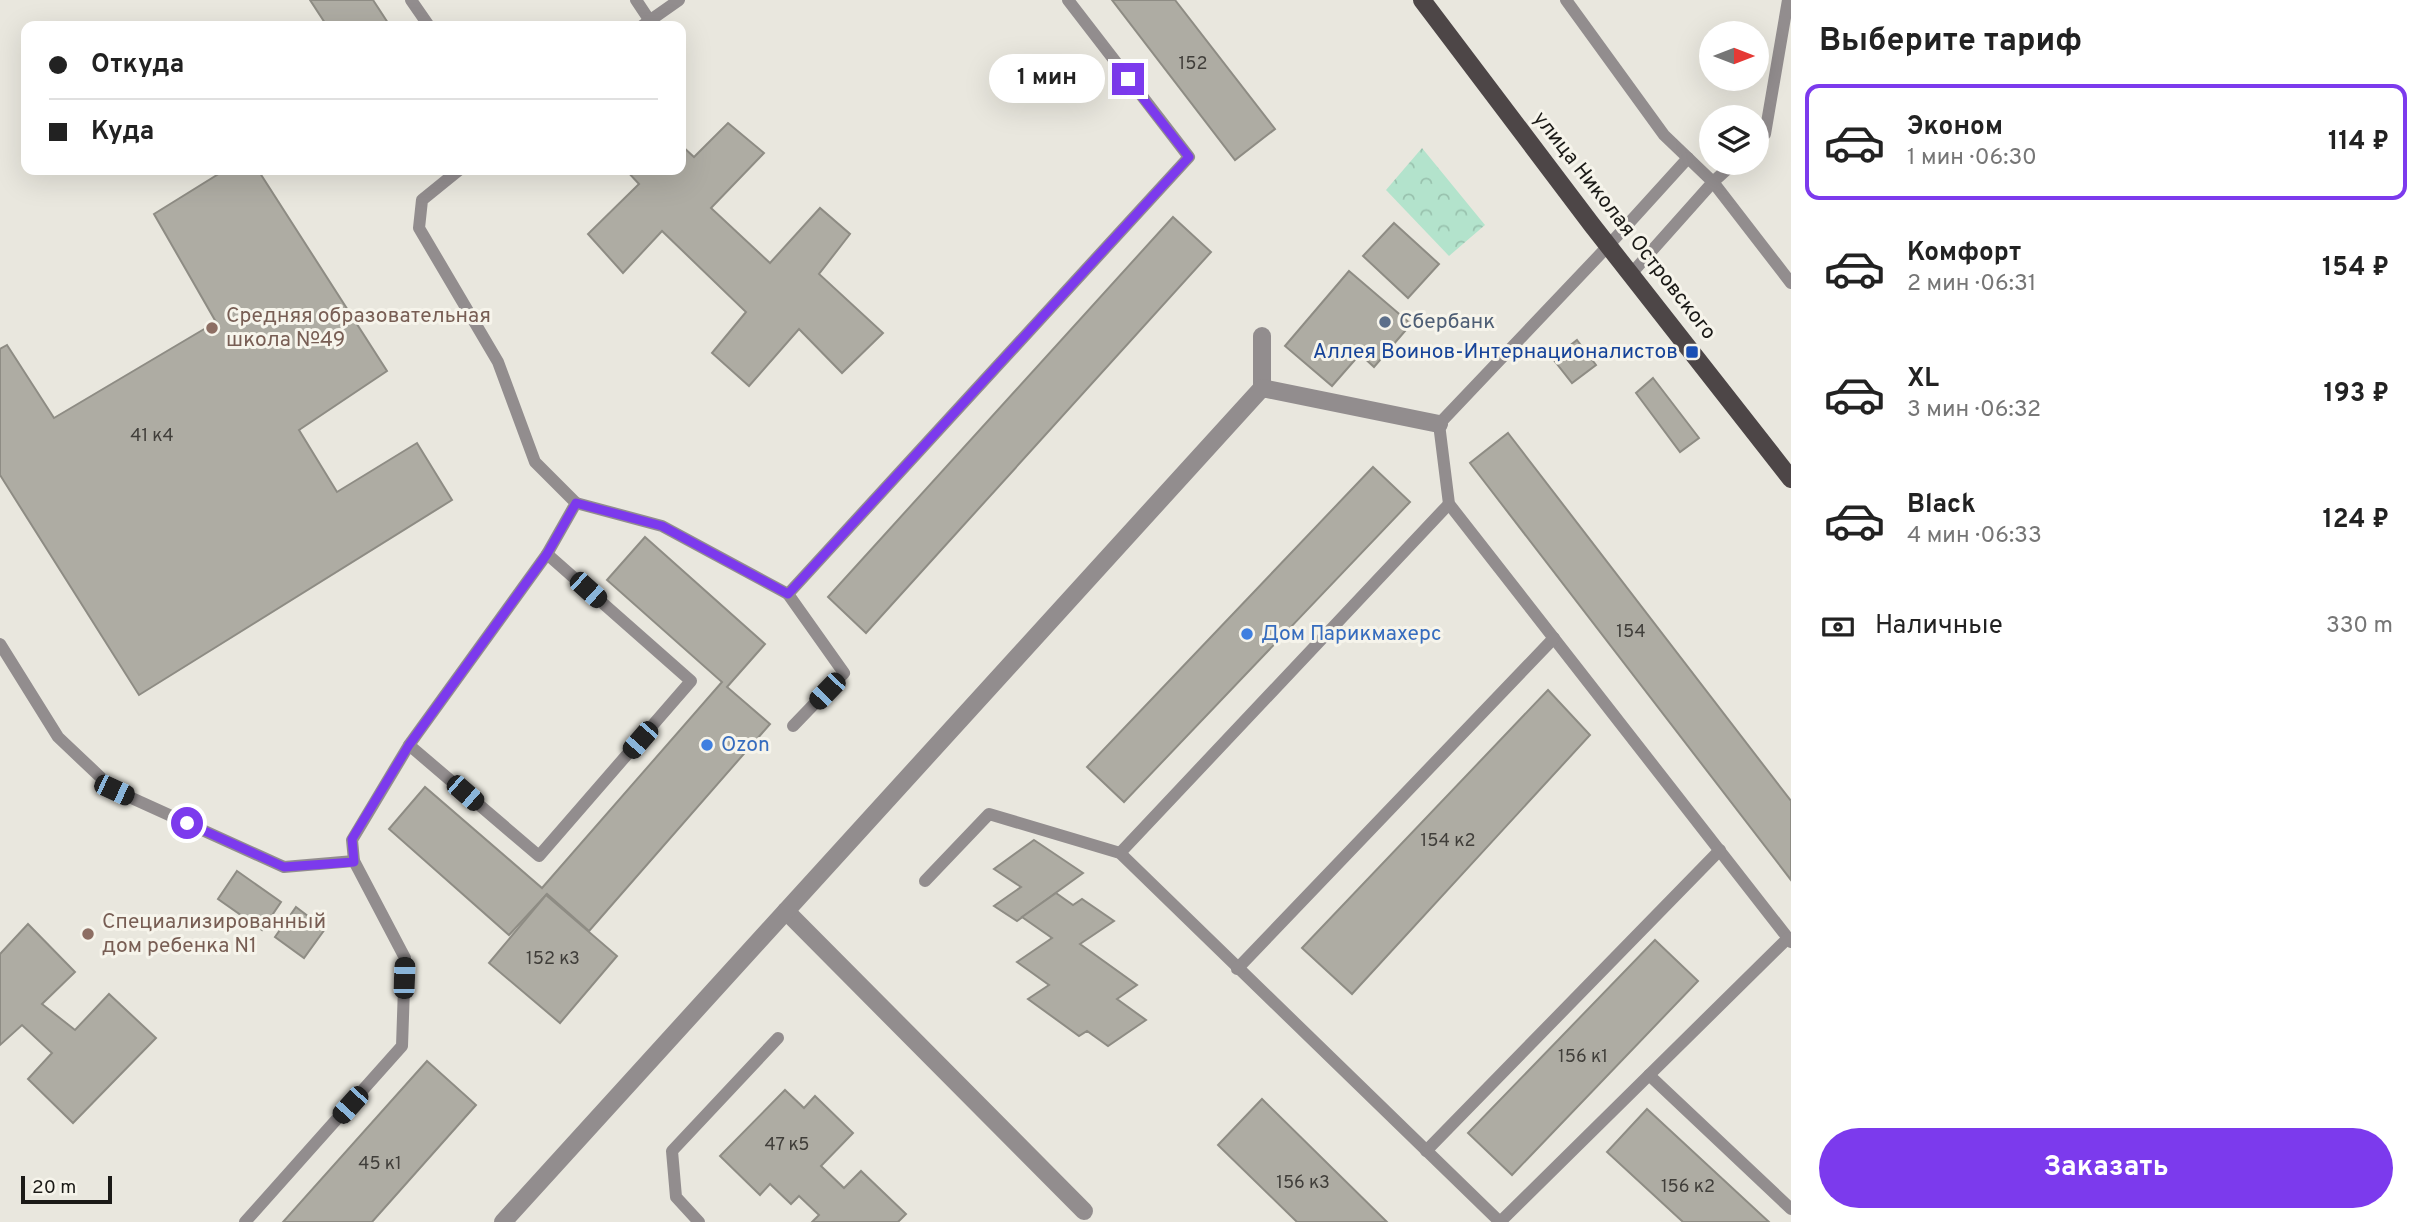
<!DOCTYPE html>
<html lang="ru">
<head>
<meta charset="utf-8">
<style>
	:root { --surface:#fff; --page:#f2f2f2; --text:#222; --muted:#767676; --line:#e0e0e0; --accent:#7c3aed }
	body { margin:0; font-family:Overpass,sans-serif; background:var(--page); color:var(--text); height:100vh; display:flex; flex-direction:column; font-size:26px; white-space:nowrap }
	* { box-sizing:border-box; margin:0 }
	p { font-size:23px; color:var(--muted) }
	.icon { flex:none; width:38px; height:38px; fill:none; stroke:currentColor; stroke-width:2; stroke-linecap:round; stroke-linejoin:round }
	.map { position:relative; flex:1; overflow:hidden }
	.side { display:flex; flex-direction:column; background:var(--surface); width:630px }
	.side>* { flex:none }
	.top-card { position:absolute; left:21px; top:21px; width:665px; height:154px; border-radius:14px; box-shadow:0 7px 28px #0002; display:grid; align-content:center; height:154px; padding:0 28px; background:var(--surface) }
	.needle { width:46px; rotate:90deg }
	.buttons { position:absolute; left:1699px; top:21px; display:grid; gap:14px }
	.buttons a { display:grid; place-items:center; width:70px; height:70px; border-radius:50%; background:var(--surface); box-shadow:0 7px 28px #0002; font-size:35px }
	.scale { position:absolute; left:21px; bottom:18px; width:91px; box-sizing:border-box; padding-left:7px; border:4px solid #1b1a17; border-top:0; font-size:19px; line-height:24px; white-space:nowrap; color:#1b1a17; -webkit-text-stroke:5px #f6f4eb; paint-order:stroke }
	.end { position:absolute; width:32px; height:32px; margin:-16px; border:9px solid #7c3aed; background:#fff; box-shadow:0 0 0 4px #fff }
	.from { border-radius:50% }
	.bubble { position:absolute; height:49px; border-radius:24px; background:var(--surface); box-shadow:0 7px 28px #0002; font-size:23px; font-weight:700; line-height:49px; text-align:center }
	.car { position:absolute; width:21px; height:42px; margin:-21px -10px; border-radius:9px; box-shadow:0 0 5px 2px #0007; background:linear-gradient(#222 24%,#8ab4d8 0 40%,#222 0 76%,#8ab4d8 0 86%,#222 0) }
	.top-card b { display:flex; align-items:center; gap:24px; height:66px; font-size:26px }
	.top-card b+b { border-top:2px solid var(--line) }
	.top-card i { width:18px; height:18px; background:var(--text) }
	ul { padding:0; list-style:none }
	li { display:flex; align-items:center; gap:21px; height:116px; margin:0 14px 10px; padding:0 14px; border:4px solid transparent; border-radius:14px }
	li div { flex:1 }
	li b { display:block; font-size:26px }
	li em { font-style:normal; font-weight:700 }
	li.current { border-color:var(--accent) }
	li>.icon { width:63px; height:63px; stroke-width:1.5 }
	h2 { padding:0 28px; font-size:32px; line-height:84px }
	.pay { display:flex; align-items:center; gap:18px; height:77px; padding:0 28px; font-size:26px }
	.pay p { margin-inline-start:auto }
	.action { display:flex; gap:14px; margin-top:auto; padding:14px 28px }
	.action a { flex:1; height:80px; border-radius:42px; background:var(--accent); color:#fff; font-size:28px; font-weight:700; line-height:80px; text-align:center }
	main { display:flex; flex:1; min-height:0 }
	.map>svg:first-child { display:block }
	.park { fill:url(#park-crowns) }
	.building { fill:#aeaca3; stroke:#8e8c84; stroke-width:2 }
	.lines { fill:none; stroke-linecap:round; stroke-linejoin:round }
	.service { stroke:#928d8e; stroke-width:12 }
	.pedestrian { stroke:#928d8e; stroke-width:18 }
	.primary { stroke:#4d4647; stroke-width:18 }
	.route { stroke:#7c3aed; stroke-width:9 }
	.service-dot { fill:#5c6f8a; stroke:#f6f4eb; stroke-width:2.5 }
	.education-dot { fill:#8d6e63; stroke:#f6f4eb; stroke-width:2.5 }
	.transit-dot { fill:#1a4fb4; stroke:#f6f4eb; stroke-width:2.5 }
	.shop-dot { fill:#3f7fe0; stroke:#f6f4eb; stroke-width:2.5 }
	.labels { text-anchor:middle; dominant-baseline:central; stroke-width:6; stroke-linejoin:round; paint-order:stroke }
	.number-label { font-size:18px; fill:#403e3a }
	.street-label { font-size:21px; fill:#1b1a17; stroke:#f6f4eb }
	.education-label { font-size:21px; fill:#785e54; stroke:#f6f4eb; text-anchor:start }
	.service-label { font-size:21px; fill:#4e5e75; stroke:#f6f4eb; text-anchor:start }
	.transit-label { font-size:21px; fill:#164399; stroke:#f6f4eb; text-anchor:end }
	.shop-label { font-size:21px; fill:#366cbe; stroke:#f6f4eb; text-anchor:start }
</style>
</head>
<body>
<main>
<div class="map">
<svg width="1791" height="1222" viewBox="0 0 1791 1222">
	<defs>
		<pattern id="park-crowns" width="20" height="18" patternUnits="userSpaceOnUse" patternTransform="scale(1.75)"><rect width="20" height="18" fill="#b3e3cc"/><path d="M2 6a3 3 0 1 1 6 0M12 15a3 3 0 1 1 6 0" fill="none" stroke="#99c2ae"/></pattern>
	</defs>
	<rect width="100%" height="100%" fill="#e9e7de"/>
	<polygon class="park" points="1422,148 1485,225 1449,256 1386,190"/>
	<g class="building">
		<polygon points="310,0 373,0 390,26 327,26"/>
		<polygon points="1112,0 1175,0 1275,129 1235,160"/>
		<polygon points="728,123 764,153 711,208 770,263 820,208 850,234 819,274 883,333 842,373 799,329 749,386 712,353 746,312 662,231 623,273 588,234 639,184 626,170 681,170 681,145 694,157"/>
		<polygon points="225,170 258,170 387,371 299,430 337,492 417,443 452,500 139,695 0,475 0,349 7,345 54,418 216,322 154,214"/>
		<polygon points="1173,217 1211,252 866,633 828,597"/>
		<polygon points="1394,223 1439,264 1408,298 1363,256"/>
		<polygon points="1349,271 1411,324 1374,367 1360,354 1332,386 1285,346"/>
		<polygon points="1577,340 1596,365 1572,383 1553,359"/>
		<polygon points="1653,378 1699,438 1680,452 1636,393"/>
		<polygon points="1508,433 1791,801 1791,880 1470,463"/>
		<polygon points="1373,467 1410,502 1124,802 1087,767"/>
		<polygon points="645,537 765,644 727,687 770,724 589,931 547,894 509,935 389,829 425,787 542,888 722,682 607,580"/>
		<polygon points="1548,690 1590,735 1352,994 1302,948"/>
		<polygon points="1034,840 1083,873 1017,921 994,906 1021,887 994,869"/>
		<polygon points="237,871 281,902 262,930 218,899"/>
		<polygon points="1056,893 1073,905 1082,899 1114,921 1080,944 1137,985 1117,999 1146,1020 1108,1046 1087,1031 1079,1036 1028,999 1049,985 1017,962 1052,938 1022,917"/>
		<polygon points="546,895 617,956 560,1023 489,963"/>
		<polygon points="296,907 325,929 304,958 275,937"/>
		<polygon points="28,924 75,972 42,1004 75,1030 109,994 156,1038 73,1123 28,1079 52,1053 22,1025 0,1045 0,954"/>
		<polygon points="1655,940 1698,981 1512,1175 1468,1133"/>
		<polygon points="427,1061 476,1105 372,1222 283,1222"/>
		<polygon points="785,1090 804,1108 815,1096 853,1133 821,1166 844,1188 861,1171 906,1214 898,1222 812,1222 819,1215 799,1196 791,1204 770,1184 760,1195 720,1156"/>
		<polygon points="1262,1099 1387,1222 1297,1222 1218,1145"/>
		<polygon points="1647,1109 1769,1222 1683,1222 1607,1152"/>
	</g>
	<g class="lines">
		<g class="service">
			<polyline points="411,0 429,26"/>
			<polyline points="636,0 650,21"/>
			<polyline points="1566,0 1664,135 1713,182 1791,283"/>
			<polyline points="642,26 679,0"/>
			<polyline points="1757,141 1765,134 1788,0"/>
			<polyline points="1688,158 1609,245 1439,424 1449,504 1791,942"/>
			<polyline points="1631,274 1713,182 1734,163"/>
			<polyline points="576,503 662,526 788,594 1189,157 1068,0"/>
			<polyline points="788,594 844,673 793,726"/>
			<polyline points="0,644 58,737 114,790 284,867 354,861"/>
			<polyline points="409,745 547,554 576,503 535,462 498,362 419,228 422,200 459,170"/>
			<polyline points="1120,853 1449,504"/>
			<polyline points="925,881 989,814 1120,853 1500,1222"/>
			<polyline points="1237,969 1554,638"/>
			<polyline points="1649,1075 1791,1209"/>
			<polyline points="1426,1151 1720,850"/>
			<polyline points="245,1222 402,1046 405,958 354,861 352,840 409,745 539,856 691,681 547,554"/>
			<polyline points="699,1222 676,1197 672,1151 778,1038"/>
			<polyline points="1500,1222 1788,938"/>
		</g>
		<g class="pedestrian">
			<polyline points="1262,336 1262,388"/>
			<polyline points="786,911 1084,1211"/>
			<polyline points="503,1222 1262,388 1439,424"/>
		</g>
		<polyline class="primary" points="1422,0 1592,225 1791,479"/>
	</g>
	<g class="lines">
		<polyline class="route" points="187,823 284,867 354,862 352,839 409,745 547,554 576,503 662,526 788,594 1189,157 1128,79"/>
	</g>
	<circle class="service-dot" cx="1385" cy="322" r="7"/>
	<g class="education-dot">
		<circle cx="212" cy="328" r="7"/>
		<circle cx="88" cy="934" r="7"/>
	</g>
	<rect class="transit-dot" x="1685" y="345" width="14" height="14" rx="3.5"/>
	<g class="shop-dot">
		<circle cx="1247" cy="634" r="7"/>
		<circle cx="707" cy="745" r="7"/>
	</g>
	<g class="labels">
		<g class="number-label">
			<text x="1193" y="64">152</text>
			<text x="152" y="436">41 к4</text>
			<text x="1631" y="632">154</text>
			<text x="1448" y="841">154 к2</text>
			<text x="553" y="959">152 к3</text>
			<text x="1583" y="1057">156 к1</text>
			<text x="787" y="1145">47 к5</text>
			<text x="380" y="1164">45 к1</text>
			<text x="1303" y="1183">156 к3</text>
			<text x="1688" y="1187">156 к2</text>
		</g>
		<g class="street-label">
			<text transform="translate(1624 226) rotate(52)">улица Николая Островского</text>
		</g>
		<g class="education-label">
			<text x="226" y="316">Средняя образовательная<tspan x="226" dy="24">школа №49</tspan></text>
			<text x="102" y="922">Специализированный<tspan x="102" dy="24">дом ребенка N1</tspan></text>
		</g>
		<g class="service-label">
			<text x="1399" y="322">Сбербанк</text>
		</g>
		<g class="transit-label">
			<text x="1678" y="352">Аллея Воинов-Интернационалистов</text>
		</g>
		<g class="shop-label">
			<text x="1261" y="634">Дом Парикмахерс</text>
			<text x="721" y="745">Ozon</text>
		</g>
	</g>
</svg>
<div class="buttons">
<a><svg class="needle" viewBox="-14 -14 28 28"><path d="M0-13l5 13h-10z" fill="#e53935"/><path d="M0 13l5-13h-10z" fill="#767676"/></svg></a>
<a><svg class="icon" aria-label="layers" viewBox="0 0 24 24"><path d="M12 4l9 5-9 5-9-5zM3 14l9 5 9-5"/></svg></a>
</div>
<div class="scale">20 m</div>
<i class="end from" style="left:187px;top:823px"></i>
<i class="end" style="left:1128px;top:79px"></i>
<div class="bubble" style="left:989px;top:54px;width:116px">1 мин</div>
<i class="car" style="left:588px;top:590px;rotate:132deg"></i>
<i class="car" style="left:827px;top:691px;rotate:224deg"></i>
<i class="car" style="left:640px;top:740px;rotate:221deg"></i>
<i class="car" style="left:114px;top:790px;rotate:115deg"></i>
<i class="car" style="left:465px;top:793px;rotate:131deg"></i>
<i class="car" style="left:404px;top:978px;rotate:2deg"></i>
<i class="car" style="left:350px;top:1105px;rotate:222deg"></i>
<div class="top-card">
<b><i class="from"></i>Откуда</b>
<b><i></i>Куда</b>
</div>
</div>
<section class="side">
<h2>Выберите тариф</h2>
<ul>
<li class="current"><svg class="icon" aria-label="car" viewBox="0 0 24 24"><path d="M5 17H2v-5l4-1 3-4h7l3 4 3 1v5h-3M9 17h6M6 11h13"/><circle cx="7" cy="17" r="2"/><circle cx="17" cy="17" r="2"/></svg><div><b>Эконом</b><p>1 мин · 06:30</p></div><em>114 ₽</em></li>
<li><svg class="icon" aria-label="car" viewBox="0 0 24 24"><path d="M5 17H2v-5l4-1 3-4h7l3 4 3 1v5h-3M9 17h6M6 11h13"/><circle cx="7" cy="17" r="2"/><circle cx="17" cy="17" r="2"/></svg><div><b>Комфорт</b><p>2 мин · 06:31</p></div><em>154 ₽</em></li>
<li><svg class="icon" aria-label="car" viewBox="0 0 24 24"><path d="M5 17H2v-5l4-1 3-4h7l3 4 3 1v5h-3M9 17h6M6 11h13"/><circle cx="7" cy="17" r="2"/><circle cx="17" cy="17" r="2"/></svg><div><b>XL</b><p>3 мин · 06:32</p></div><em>193 ₽</em></li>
<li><svg class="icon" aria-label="car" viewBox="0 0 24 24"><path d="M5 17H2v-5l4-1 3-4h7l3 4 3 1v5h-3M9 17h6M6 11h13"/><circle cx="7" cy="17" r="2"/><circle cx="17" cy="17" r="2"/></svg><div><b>Black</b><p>4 мин · 06:33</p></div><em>124 ₽</em></li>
</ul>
<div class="pay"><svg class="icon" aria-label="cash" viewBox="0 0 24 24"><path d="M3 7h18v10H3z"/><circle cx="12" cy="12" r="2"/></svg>Наличные<p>330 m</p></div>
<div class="action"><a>Заказать</a></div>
</section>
</main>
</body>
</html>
